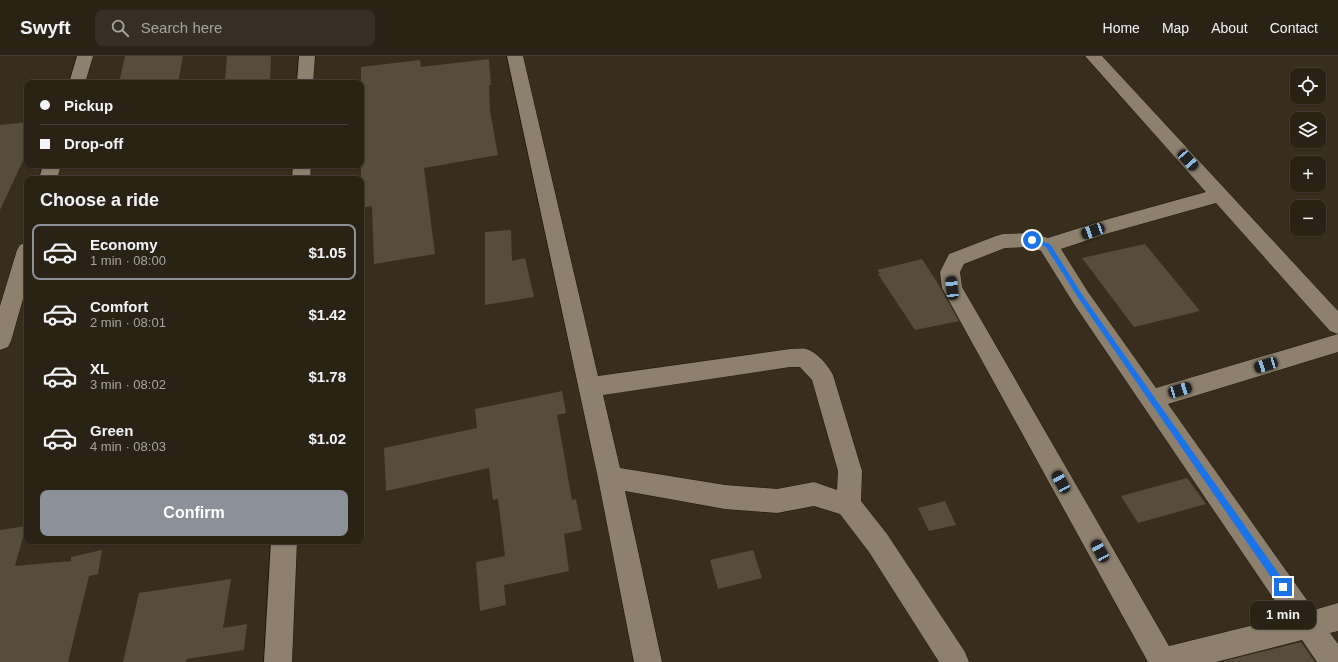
<!DOCTYPE html>
<html lang="en">
<head>
<meta charset="utf-8">
<style>
	:root { --surface:#2b2216; --page:#372f23; --text:#f1f3f6; --muted:#a6a4a1; --line:#473f35; --accent:#8c9099 }
	body { margin:0; font-family:Helvetica,sans-serif; background:var(--page); color:var(--text); height:100vh; display:flex; flex-direction:column; font-size:15px; white-space:nowrap }
	* { box-sizing:border-box; margin:0 }
	p { font-size:13px; color:var(--muted) }
	.icon { flex:none; width:22px; height:22px; fill:none; stroke:currentColor; stroke-width:2; stroke-linecap:round; stroke-linejoin:round }
	.map { position:relative; flex:1; overflow:hidden }
	.panel { position:absolute; left:24px; top:120px; width:340px; height:368px; display:flex; flex-direction:column; background:var(--surface); border-radius:8px; box-shadow:0 1px 3px #0004,0 0 0 1px var(--line) }
	.panel>* { flex:none }
	.top-card { position:absolute; left:24px; top:24px; width:340px; height:88px; border-radius:8px; box-shadow:0 1px 3px #0004,0 0 0 1px var(--line); display:grid; align-content:center; height:88px; padding:0 16px; background:var(--surface) }
	.fabs { position:absolute; left:1290px; top:12px; display:grid; gap:8px }
	.fabs a { display:grid; place-items:center; width:36px; height:36px; border-radius:8px; background:var(--surface); box-shadow:0 1px 3px #0004,0 0 0 1px var(--line); font-size:20px }
	.end { position:absolute; width:18px; height:18px; margin:-9px; border:5px solid #1a73e8; background:#fff; box-shadow:0 0 0 2px #fff }
	.from { border-radius:50% }
	.bubble { position:absolute; height:28px; border-radius:8px; background:var(--surface); box-shadow:0 1px 3px #0004,0 0 0 1px var(--line); font-size:13px; font-weight:700; line-height:28px; text-align:center }
	.car { position:absolute; width:12px; height:24px; margin:-12px -6px; border-radius:5px; box-shadow:0 0 3px 1px #0007; background:linear-gradient(#222 24%,#8ab4d8 0 40%,#222 0 76%,#8ab4d8 0 86%,#222 0) }
	.top-card b { display:flex; align-items:center; gap:14px; height:38px; font-size:15px }
	.top-card b+b { border-top:1px solid var(--line) }
	.top-card i { width:10px; height:10px; background:var(--text) }
	ul { padding:0; list-style:none }
	li { display:flex; align-items:center; gap:12px; height:56px; margin:0 8px 6px; padding:0 8px; border:2px solid transparent; border-radius:8px }
	li div { flex:1 }
	li b { display:block; font-size:15px }
	li em { font-style:normal; font-weight:700 }
	li.active { border-color:var(--accent) }
	li>.icon { width:36px; height:36px; stroke-width:1.5 }
	h2 { padding:0 16px; font-size:18px; line-height:48px }
	.button { display:flex; gap:8px; margin-top:auto; padding:8px 16px }
	.button a { flex:1; height:46px; border-radius:8px; background:var(--accent); color:#fff; font-size:16px; font-weight:700; line-height:46px; text-align:center }
	header { display:flex; align-items:center; gap:24px; box-sizing:border-box; height:56px; padding:0 20px; background:var(--surface); border-bottom:1px solid var(--line) }
	header strong { font-size:19px }
	nav { display:flex; gap:22px; margin-inline-start:auto; font-size:14px }
	.search { width:280px; height:36px; background:var(--page); display:flex; align-items:center; gap:10px; box-sizing:border-box; padding:0 14px; border-radius:8px; color:var(--muted); font-size:15px }
	.map>svg:first-child { display:block }
	.building { fill:#584c3a }
	.lines { fill:none; stroke-linecap:round; stroke-linejoin:round }
	.minor-casing { stroke:#201606; stroke-width:1 }
	.minor { fill:#8d806d; fill-rule:evenodd }
	.route { fill:#1a73e8 }
</style>
</head>
<body>
<header>
<strong>Swyft</strong>
<div class="search"><svg class="icon" aria-label="search" viewBox="0 0 24 24"><circle cx="10" cy="10" r="6"/><path d="M15 15l6 6"/></svg>Search here</div>
<nav><a>Home</a><a>Map</a><a>About</a><a>Contact</a></nav>
</header>
<div class="map">
<svg width="1338" height="606" viewBox="0 0 1338 606">
	<rect width="100%" height="100%" fill="#392e1d"/>
	<g class="building">
		<polygon points="125,0 183,0 178,27 119,27"/>
		<polygon points="227,0 271,0 270,27 225,27"/>
		<polygon points="489,3 491,29 489,29 490,55 498,99 424,112 435,198 374,208 372,150 361,152 361,11 420,4 421,11"/>
		<polygon points="27,66 27,96 0,154 0,69"/>
		<polygon points="511,174 512,205 525,202 534,241 485,249 485,176"/>
		<polygon points="1145,188 1200,255 1134,271 1082,202"/>
		<polygon points="922,203 937,226 959,265 915,274 878,218 880,217 877,214"/>
		<polygon points="562,335 566,357 557,359 572,444 576,443 582,474 564,478 569,515 504,529 506,549 480,555 476,506 505,500 498,443 493,444 489,412 386,435 384,392 477,372 475,353"/>
		<polygon points="1187,422 1206,448 1138,467 1121,440"/>
		<polygon points="945,445 956,469 929,475 918,452"/>
		<polygon points="26,470 15,510 71,505 71,501 102,494 98,518 89,520 68,606 0,606 0,474"/>
		<polygon points="753,494 762,522 718,533 710,504"/>
		<polygon points="231,523 223,572 247,568 244,594 187,603 186,606 123,606 139,537"/>
		<polygon points="1301,586 1315,606 1224,606 1224,605"/>
	</g>
	<g class="lines">
		<defs>
			<g id="minor">
				<polygon points="77,0 93,0 85,27 69,27"/>
				<polygon points="299,0 315,0 313,27 297,27"/>
				<path d="M507,0H523L598,320L790,293C795,293 801,292 806,293C817,296 828,309 833,319L862,415L861,445L887,478L965,596L969,606H939L869,496L840,458L814,450L777,457L725,453L625,435L662,606H634L598,422ZM790,311H800L812,324L838,415L837,434L814,426L777,433L725,429L620,412L603,339Z"/>
				<path d="M1085,0H1102L1338,255V278L1330,275L1216,147L1109,177L1061,193L1088,236L1156,332L1338,278V296L1168,348L1314,554L1338,547V575L1330,577L1338,588V606H1317L1302,584L1216,606H1148L942,232L940,216L949,198L996,180L1003,178L1032,177L1048,182L1105,164L1206,136ZM1031,191L1041,195L1074,248L1286,561L1169,590L962,231L960,216L964,208L1005,192Z"/>
				<polygon points="43,109 61,109 57,123 39,123"/>
				<polygon points="293,109 311,109 310,123 292,123"/>
				<polygon points="27,186 27,229 11,285 8,291 0,294 0,250 17,194 20,189"/>
				<polygon points="271,485 297,485 292,606 264,606"/>
			</g>
		</defs>
		<use href="#minor" class="minor-casing"/>
		<use href="#minor" class="minor"/>
	</g>
	<polygon class="route" points="1030,182 1032,182 1050,188 1083,240 1286,528 1286,534 1280,534 1079,243 1046,191 1030,185"/>
</svg>
<div class="fabs">
<a><svg class="icon" aria-label="locate" viewBox="0 0 24 24"><circle cx="12" cy="12" r="6"/><path d="M12 2v4M12 18v4M2 12h4M18 12h4"/></svg></a>
<a><svg class="icon" aria-label="layers" viewBox="0 0 24 24"><path d="M12 4l9 5-9 5-9-5zM3 14l9 5 9-5"/></svg></a>
<a>+</a>
<a>−</a>
</div>
<i class="end from" style="left:1032px;top:184px"></i>
<i class="end" style="left:1283px;top:531px"></i>
<div class="bubble" style="left:1250px;top:545px;width:66px">1 min</div>
<i class="car" style="left:1188px;top:104px;rotate:138deg"></i>
<i class="car" style="left:1093px;top:175px;rotate:250deg"></i>
<i class="car" style="left:952px;top:232px;rotate:354deg"></i>
<i class="car" style="left:1266px;top:309px;rotate:253deg"></i>
<i class="car" style="left:1180px;top:334px;rotate:73deg"></i>
<i class="car" style="left:1061px;top:426px;rotate:331deg"></i>
<i class="car" style="left:1100px;top:495px;rotate:331deg"></i>
<div class="top-card">
<b><i class="from"></i>Pickup</b>
<b><i></i>Drop-off</b>
</div>
<section class="panel">
<h2>Choose a ride</h2>
<ul>
<li class="active"><svg class="icon" aria-label="car" viewBox="0 0 24 24"><path d="M5 17H2v-5l4-1 3-4h7l3 4 3 1v5h-3M9 17h6M6 11h13"/><circle cx="7" cy="17" r="2"/><circle cx="17" cy="17" r="2"/></svg><div><b>Economy</b><p>1 min · 08:00</p></div><em>$1.05</em></li>
<li><svg class="icon" aria-label="car" viewBox="0 0 24 24"><path d="M5 17H2v-5l4-1 3-4h7l3 4 3 1v5h-3M9 17h6M6 11h13"/><circle cx="7" cy="17" r="2"/><circle cx="17" cy="17" r="2"/></svg><div><b>Comfort</b><p>2 min · 08:01</p></div><em>$1.42</em></li>
<li><svg class="icon" aria-label="car" viewBox="0 0 24 24"><path d="M5 17H2v-5l4-1 3-4h7l3 4 3 1v5h-3M9 17h6M6 11h13"/><circle cx="7" cy="17" r="2"/><circle cx="17" cy="17" r="2"/></svg><div><b>XL</b><p>3 min · 08:02</p></div><em>$1.78</em></li>
<li><svg class="icon" aria-label="car" viewBox="0 0 24 24"><path d="M5 17H2v-5l4-1 3-4h7l3 4 3 1v5h-3M9 17h6M6 11h13"/><circle cx="7" cy="17" r="2"/><circle cx="17" cy="17" r="2"/></svg><div><b>Green</b><p>4 min · 08:03</p></div><em>$1.02</em></li>
</ul>
<div class="button"><a>Confirm</a></div>
</section>
</div>
</body>
</html>
